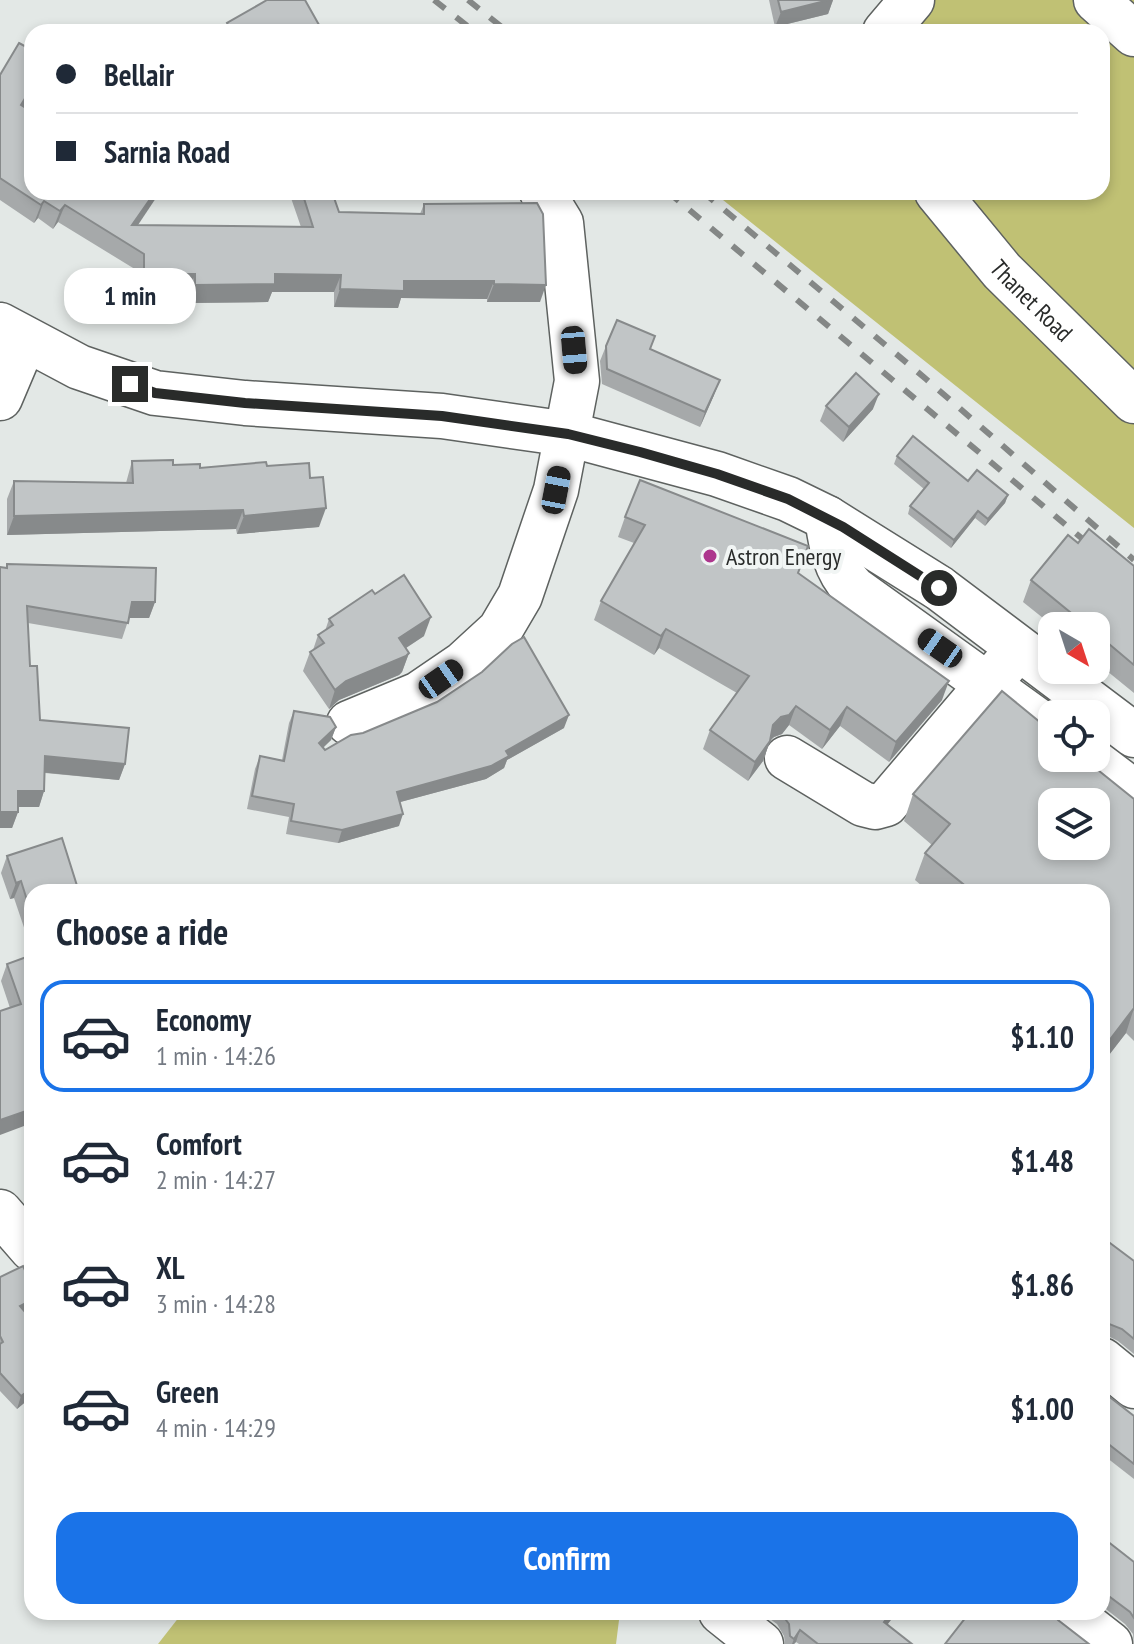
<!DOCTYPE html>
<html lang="en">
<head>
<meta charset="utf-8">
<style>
	:root { --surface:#fff; --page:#f2f2f3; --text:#1f2937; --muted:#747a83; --line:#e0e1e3; --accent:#1a73e8 }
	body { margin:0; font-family:"PT Sans Narrow",sans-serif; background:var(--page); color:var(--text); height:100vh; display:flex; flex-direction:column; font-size:30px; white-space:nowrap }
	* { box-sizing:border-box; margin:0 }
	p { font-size:26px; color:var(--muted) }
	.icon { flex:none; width:44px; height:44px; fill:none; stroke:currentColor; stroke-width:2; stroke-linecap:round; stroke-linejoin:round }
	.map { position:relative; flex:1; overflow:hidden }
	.details { position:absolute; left:24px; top:884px; width:1086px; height:736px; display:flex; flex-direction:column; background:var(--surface); border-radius:24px; box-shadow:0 4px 12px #0003 }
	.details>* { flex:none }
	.top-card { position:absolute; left:24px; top:24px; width:1086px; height:176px; border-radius:24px; box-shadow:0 4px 12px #0003; display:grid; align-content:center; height:176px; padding:0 32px; background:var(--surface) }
	.needle { width:52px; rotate:141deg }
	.buttons { position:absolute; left:1038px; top:612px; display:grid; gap:16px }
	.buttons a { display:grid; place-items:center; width:72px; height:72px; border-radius:16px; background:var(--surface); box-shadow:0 4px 12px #0003; font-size:40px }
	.end { position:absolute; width:36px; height:36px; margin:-18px; border:10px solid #292b2a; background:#fff; box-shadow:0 0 0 4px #fff }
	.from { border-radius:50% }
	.bubble { position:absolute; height:56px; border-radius:24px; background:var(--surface); box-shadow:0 4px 12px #0003; font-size:26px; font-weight:700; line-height:56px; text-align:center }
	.car { position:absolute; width:24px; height:48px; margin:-24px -12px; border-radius:10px; box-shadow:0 0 6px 2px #0007; background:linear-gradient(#222 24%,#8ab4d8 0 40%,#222 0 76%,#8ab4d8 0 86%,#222 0) }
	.top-card b { display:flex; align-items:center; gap:28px; height:76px; font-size:30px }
	.top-card b+b { border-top:2px solid var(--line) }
	.top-card i { width:20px; height:20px; background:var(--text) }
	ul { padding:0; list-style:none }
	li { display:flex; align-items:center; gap:24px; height:112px; margin:0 16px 12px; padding:0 16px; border:4px solid transparent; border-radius:24px }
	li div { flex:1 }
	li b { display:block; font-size:30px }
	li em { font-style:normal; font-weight:700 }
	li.current { border-color:var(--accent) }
	li>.icon { width:72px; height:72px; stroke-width:1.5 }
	h2 { padding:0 32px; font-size:36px; line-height:96px }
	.action { display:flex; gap:16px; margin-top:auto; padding:16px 32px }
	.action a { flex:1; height:92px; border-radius:24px; background:var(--accent); color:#fff; font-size:32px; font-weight:700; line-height:92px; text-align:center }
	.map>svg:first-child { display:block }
	.green { fill:#c0c174 }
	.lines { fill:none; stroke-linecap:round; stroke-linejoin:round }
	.minor-casing { stroke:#5e6260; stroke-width:47 }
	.major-casing { stroke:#5e6260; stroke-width:47 }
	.minor { stroke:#fff; stroke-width:44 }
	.major { stroke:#fff; stroke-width:44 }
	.rail { stroke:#848786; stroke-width:6; stroke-dasharray:14 14; stroke-linecap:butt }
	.wall { fill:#a6a9aa }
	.shaded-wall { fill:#878a8b }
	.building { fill:#c1c5c6; stroke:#878a8b; stroke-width:2; fill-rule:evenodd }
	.route { stroke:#292b2a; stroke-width:10 }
	.poi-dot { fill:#ad368d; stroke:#f1f5f4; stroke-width:3 }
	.labels { text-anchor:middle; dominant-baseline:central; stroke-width:8; stroke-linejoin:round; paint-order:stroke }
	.street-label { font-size:24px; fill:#292b2a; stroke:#f1f5f4 }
	.poi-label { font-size:24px; fill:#292b2a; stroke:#f1f5f4; text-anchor:start }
</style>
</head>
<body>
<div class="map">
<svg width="1134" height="1644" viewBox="0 0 1134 1644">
	<rect width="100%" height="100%" fill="#e3e8e6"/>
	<g class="green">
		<polygon points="894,0 1134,0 1134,528 713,192 1102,192 1102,32 862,32"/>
		<polygon points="183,1612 620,1612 616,1644 158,1644"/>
	</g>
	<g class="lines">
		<defs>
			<g id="minor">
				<polyline points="1096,0 1134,34"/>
				<polyline points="885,32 912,0"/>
				<path id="s1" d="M937,192L1002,271L1134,401"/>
				<polyline points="0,398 25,339"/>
				<path d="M827,518C831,544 834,568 853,588L1052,731"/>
				<polyline points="349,723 419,694 463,664 500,630 520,596 556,490 577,381 561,223 542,192"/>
				<polyline points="787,758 863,804 875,807 886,804 1007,662"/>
				<polyline points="1089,758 1134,792"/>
				<polyline points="0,1212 32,1249"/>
				<polyline points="1102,1360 1134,1386"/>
				<polyline points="721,1612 761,1644"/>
				<polyline points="1069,1612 1110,1644"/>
			</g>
			<polyline id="major" points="0,325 79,367 155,393 245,403 442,416 568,434 717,474 788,499 827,518 939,588 1134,735"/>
		</defs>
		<use href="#minor" class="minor-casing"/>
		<use href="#major" class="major-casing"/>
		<use href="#minor" class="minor"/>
		<use href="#major" class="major"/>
		<g class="rail">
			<polyline points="434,0 475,32"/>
			<polyline points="468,0 508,32"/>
			<polyline points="668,192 1134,582"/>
			<polyline points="703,192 926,379 1134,560"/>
		</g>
	</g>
	<g class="wall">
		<polygon points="769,0 833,0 828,14 775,27"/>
		<polygon points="227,23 323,32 223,32"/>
		<polygon points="0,75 29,98 24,107 138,225 301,227 291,198 293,192 332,192 339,212 420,214 424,204 540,302 487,302 487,299 401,298 398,308 334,307 334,292 272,292 268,302 188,303 189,292 137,291 138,271 58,222 53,229 38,218 34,223 0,200"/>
		<polygon points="606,346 651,350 714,395 700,427 602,384 600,361"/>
		<polygon points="826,406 873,409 843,442 820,421"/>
		<polygon points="897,456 1008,495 1005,503 985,526 975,518 951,548 908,514 910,506 924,489 894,464"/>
		<polygon points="132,461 200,468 267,466 310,478 319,527 237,534 236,529 7,535 7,499 14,481 126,483"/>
		<polygon points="625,517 798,573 942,700 889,762 840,726 822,749 789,725 782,734 774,737 770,741 763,761 748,781 703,749 710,730 737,693 659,648 654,655 594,620 601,601 634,543 618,537"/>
		<polygon points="1078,543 1134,566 1134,693 1096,662 1096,626 1053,626 1023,602 1031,580"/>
		<polygon points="7,564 155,602 149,618 129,618 122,639 28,623 30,666 40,720 125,764 119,780 45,773 44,791 39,807 18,807 18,812 12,828 0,828 0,567 6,568"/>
		<polygon points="375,594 424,636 406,648 409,653 402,672 399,675 339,700 329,709 303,671 310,652 313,650 318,635 325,631 329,619"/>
		<polygon points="294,711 336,727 331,740 323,748 325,750 564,728 507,760 504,768 486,779 400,802 399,826 338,843 286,834 289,817 247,809 255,769 260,756 282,760 289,723"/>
		<polygon points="913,794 1134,799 1134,1041 1126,1033 1102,1064 1102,892 929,892 915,880 925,853 932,845 904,821"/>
		<polygon points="7,856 32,892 32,951 14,898 10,899 1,873"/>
		<polygon points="32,955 0,1135 10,1008 1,981 7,964"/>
		<polygon points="1102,1237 1134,1261 1134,1354 1118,1341 1102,1333"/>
		<polygon points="0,1277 32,1311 26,1313 32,1320 32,1400 30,1398 17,1409 0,1391"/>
		<polygon points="1102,1391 1134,1416 1134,1479 1102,1454"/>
		<polygon points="1102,1537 1134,1562 1134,1644 1133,1634 1125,1624 1102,1606"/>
		<polygon points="760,1612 897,1612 887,1625 912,1644 799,1644 796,1642 794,1644 785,1644 784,1636 777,1624"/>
		<polygon points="956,1612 1052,1612 1058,1620 965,1619"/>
	</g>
	<g class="shaded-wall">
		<polygon points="829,0 833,0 828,14 775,27 781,12"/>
		<polygon points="32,87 29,98 15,122 21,105"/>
		<polygon points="155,192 160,192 126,243 132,225"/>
		<polygon points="44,201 38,218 34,223 41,205"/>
		<polygon points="65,205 58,222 53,229 60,211"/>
		<polygon points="144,274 195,274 189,292 137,291"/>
		<polygon points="275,274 341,275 334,292 272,292 268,302 188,303 195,285"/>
		<polygon points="404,281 494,281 487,299 401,298 398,308 334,307 340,289"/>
		<polygon points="494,284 546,285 540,302 487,302"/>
		<polygon points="720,380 714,395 700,427 705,412"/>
		<polygon points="879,394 873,409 843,442 849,427"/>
		<polygon points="1008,495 1005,503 985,526 988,519"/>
		<polygon points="326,508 319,527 237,534 244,516"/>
		<polygon points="243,510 236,529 7,535 14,516"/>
		<polygon points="978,511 975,518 951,548 954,540"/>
		<polygon points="132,602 155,602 149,618 126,618"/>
		<polygon points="431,617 424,636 392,657 399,638"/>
		<polygon points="666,629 659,648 654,655 661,636"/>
		<polygon points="409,653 402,672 399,675 339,700 329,709 335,690 346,681"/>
		<polygon points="949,681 942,700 889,762 896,742"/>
		<polygon points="796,706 789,725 782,734 774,737 766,744 773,725"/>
		<polygon points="847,707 840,726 822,749 830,730"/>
		<polygon points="569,715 564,728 507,760 504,768 486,779 393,804 397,792 506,751"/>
		<polygon points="336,727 331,740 315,755 319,743"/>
		<polygon points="770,741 763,761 748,781 755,762"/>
		<polygon points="45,756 125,764 119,780 39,772"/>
		<polygon points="18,791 44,791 39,807 12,807"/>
		<polygon points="0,812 18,812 12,828 0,828"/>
		<polygon points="403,814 399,826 338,843 342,830"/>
		<polygon points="21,881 14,898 10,899 16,883"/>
		<polygon points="1134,1008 1126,1033 1102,1064 1102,1050"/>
		<polygon points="32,1109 32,1123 0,1135 0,1120"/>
		<polygon points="32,1300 32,1311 16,1319 20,1306"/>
		<polygon points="32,1388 30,1398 17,1409 21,1396"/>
		<polygon points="892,1612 897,1612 880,1634 884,1622"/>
		<polygon points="800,1630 796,1642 794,1644 792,1644 794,1639"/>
	</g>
	<g class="building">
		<polygon points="267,0 305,0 323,32 232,32 227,23"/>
		<polygon points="778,0 829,0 781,12"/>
		<polygon points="19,43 32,50 32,87 21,105 32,112 32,192 155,192 132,225 313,227 302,192 332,192 339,212 424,214 424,204 537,203 543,214 546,285 494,284 494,281 404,281 404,291 340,289 341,275 275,274 275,284 195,285 195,274 144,274 144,254 65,205 60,211 44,201 41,205 0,178 0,75"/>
		<polygon points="617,320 655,336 650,349 720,380 705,412 607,369 606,346"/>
		<polygon points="856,373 879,394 849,427 826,406"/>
		<polygon points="913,436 968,481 977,470 1008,495 988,519 978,511 954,540 910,506 929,483 897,456"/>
		<polygon points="173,460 173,465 200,464 200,468 266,462 267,466 309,463 310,478 323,477 326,508 244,516 243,510 14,516 14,481 133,483 132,461"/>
		<polygon points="640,480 808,546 798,573 949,681 896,742 847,707 830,730 796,706 789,715 781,717 773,725 770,741 755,762 710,730 749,676 666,629 661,636 601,601 645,525 625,517"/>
		<polygon points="1089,529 1134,566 1134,665 1096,633 1096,626 1087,626 1031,580 1068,535 1078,543"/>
		<polygon points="7,564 156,568 155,602 132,602 128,623 27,606 30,666 37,666 40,720 129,728 125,764 45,756 44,791 18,791 18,812 0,812 0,567 7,568"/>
		<polygon points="404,575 431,617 399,638 409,653 406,656 346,681 335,690 310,652 324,643 318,635 333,625 329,619 372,590 375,594"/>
		<polygon points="524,637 569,715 506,751 509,756 491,766 397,792 403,814 342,830 291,821 294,804 252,796 260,756 284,761 294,711 330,717 336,727 319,743 325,750 351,735 363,733 437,702 482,672 512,644"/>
		<path d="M1002,691L1052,732V758H1083L1134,799V1008L1102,1050V892H965L968,888L925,853L950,824L913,794ZM1052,802H1096V846H1052Z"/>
		<polygon points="62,838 79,892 32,892 32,916 21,881 16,883 7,856"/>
		<polygon points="583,889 583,892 520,892 520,891"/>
		<polygon points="32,955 32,1109 0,1120 0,1011 21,1004 7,964"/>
		<polygon points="1102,1237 1134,1261 1134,1339 1122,1329 1109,1324 1102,1318"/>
		<polygon points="23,1266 32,1285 32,1300 20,1306 32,1320 32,1388 21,1396 0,1373 0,1344 3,1342 0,1336 0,1277"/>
		<polygon points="1102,1391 1134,1416 1134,1464 1102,1439"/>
		<polygon points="1102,1537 1134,1562 1134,1618 1130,1612 1102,1591"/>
		<polygon points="780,1612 892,1612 884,1622 912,1644 818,1644 800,1630 794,1639 790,1636 789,1624"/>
		<polygon points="970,1612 1052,1612 1058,1620 1089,1644 945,1644"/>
	</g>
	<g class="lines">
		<polyline class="route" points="130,384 155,393 245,403 442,416 568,434 640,452 717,474 788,499 843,527 939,588"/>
	</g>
	<circle class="poi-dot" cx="710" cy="556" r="8"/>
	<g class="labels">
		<g class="street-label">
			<text stroke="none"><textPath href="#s1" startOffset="144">Thanet Road</textPath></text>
		</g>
		<g class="poi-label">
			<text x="726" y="556">Astron Energy</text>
		</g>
	</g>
</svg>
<div class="buttons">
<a><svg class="needle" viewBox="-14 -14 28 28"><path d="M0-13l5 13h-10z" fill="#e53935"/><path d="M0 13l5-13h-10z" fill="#747a83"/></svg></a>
<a><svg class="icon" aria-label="locate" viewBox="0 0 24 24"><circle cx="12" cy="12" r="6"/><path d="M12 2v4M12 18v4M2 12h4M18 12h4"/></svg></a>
<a><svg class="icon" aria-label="layers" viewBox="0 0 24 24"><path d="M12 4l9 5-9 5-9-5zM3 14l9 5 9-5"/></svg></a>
</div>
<i class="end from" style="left:939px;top:588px"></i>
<i class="end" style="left:130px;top:384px"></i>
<div class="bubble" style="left:64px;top:268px;width:132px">1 min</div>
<i class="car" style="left:574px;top:350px;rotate:175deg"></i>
<i class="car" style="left:556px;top:490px;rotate:11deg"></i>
<i class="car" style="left:940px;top:648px;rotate:305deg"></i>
<i class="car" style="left:441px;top:679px;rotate:55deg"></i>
<div class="top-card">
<b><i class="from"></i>Bellair</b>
<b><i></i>Sarnia Road</b>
</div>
<section class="details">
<h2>Choose a ride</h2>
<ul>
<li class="current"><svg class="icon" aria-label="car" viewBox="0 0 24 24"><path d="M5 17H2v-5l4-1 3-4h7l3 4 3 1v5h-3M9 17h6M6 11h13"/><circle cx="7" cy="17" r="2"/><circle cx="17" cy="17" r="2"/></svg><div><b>Economy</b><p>1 min · 14:26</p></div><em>$1.10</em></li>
<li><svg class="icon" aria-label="car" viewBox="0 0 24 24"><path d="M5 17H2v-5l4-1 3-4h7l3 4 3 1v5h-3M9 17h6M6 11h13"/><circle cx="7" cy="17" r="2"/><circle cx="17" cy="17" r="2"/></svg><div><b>Comfort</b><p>2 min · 14:27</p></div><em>$1.48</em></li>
<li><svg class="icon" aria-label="car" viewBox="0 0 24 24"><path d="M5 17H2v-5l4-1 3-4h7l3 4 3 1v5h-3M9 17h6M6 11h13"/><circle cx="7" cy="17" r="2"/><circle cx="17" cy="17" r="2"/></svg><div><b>XL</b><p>3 min · 14:28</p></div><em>$1.86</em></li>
<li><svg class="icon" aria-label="car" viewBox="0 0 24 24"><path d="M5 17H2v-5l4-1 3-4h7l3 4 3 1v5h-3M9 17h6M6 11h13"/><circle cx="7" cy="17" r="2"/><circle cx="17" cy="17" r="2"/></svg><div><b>Green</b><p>4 min · 14:29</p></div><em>$1.00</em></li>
</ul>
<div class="action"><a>Confirm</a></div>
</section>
</div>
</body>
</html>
